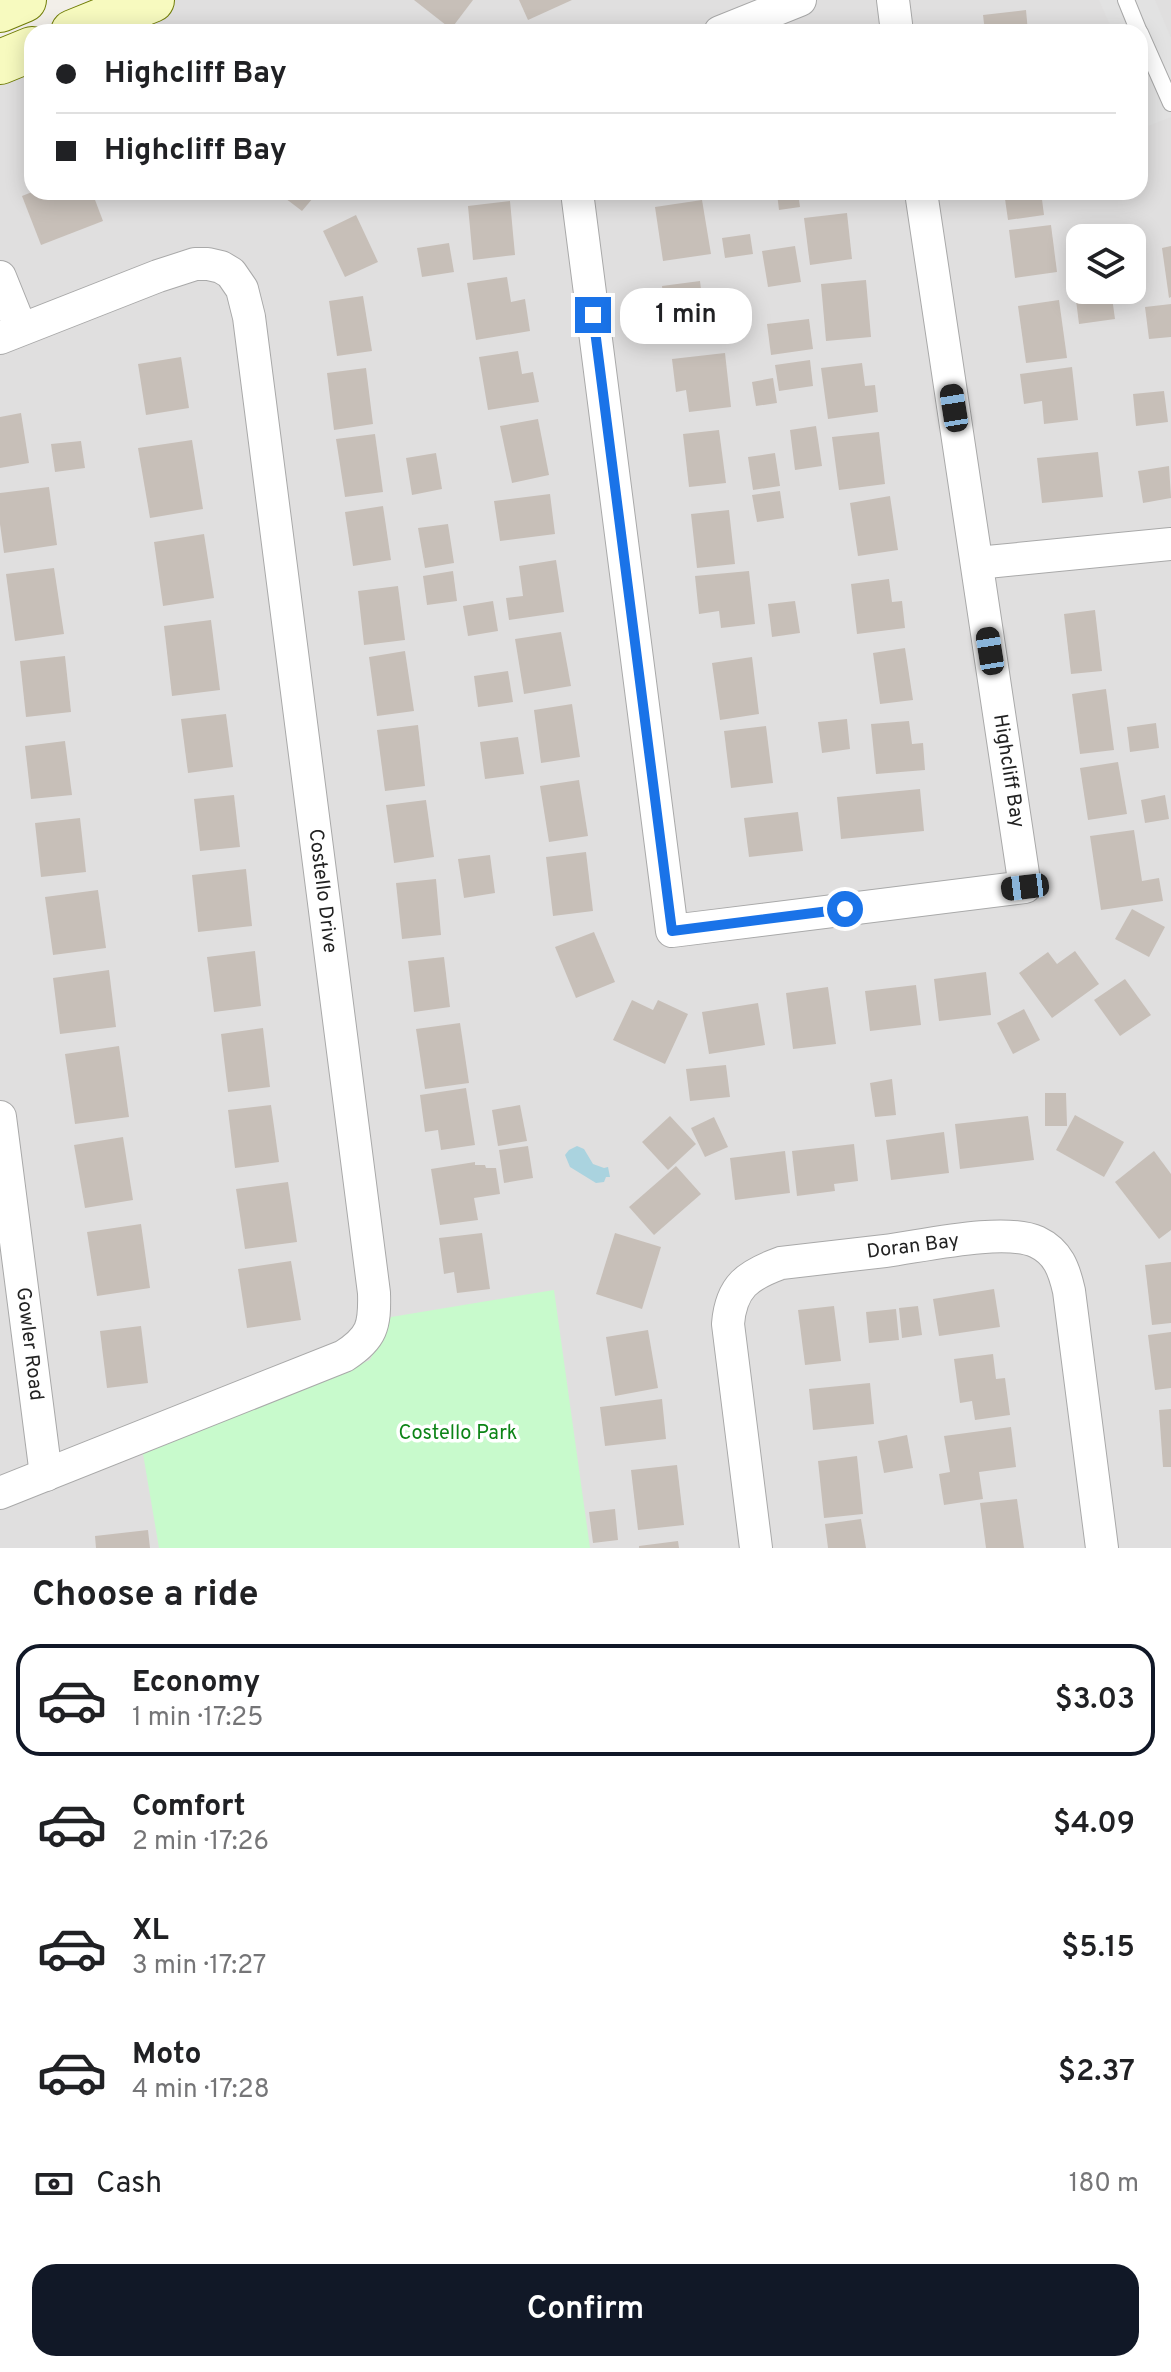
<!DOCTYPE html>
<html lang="en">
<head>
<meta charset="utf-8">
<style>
	:root { --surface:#fff; --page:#f6f6f6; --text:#202124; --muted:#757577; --line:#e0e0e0; --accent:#111827 }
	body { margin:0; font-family:Overpass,sans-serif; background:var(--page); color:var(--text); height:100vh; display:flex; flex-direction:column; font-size:30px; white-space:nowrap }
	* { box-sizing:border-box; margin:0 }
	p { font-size:26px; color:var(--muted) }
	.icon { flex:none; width:44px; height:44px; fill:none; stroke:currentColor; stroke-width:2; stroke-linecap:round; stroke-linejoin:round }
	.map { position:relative; height:1548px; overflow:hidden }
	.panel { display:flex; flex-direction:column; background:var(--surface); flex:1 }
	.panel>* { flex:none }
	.banner { position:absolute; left:24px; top:24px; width:1124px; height:176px; border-radius:24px; box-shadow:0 4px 20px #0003; display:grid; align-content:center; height:176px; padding:0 32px; background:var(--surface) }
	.fabs { position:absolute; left:1066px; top:224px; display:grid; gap:16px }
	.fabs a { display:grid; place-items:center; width:80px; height:80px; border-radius:16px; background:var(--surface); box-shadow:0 4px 20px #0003; font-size:40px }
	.end { position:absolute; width:36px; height:36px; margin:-18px; border:10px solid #1a73e8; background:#fff; box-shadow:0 0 0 4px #fff }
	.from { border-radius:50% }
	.bubble { position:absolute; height:56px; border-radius:24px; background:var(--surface); box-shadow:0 4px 20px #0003; font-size:26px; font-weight:600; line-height:56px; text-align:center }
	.car { position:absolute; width:24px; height:48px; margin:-24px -12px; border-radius:10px; box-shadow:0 0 6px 2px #0007; background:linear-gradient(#222 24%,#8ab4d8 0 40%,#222 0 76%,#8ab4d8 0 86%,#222 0) }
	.banner b { display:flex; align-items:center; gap:28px; height:76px; font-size:30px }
	.banner b+b { border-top:2px solid var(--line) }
	.banner i { width:20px; height:20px; background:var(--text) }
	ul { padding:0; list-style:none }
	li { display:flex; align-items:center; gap:24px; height:112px; margin:0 16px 12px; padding:0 16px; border:4px solid transparent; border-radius:24px }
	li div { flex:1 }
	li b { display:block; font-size:30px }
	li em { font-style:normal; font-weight:600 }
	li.selected { border-color:var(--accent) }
	li>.icon { width:72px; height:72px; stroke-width:1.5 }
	h2 { padding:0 32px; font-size:36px; line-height:96px }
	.pay { display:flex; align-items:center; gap:20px; height:88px; padding:0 32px; font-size:30px }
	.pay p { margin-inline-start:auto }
	.button { display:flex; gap:16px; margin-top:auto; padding:16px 32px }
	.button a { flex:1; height:92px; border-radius:24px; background:var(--accent); color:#fff; font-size:32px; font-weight:600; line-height:92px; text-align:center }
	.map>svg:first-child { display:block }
	.residential { fill:#e0dfdf; fill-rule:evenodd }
	.park { fill:#c8facc }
	.parking { fill:#e2e2e2 }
	.water { fill:#aad3df }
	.building { fill:#c7bfb8 }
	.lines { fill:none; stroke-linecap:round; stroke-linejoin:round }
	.lane-casing { stroke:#a9a9a9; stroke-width:18 }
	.street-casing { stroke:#a9a9a9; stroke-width:34 }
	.secondary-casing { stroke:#707d05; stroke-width:46 }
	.lane { stroke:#fff; stroke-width:16 }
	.street { stroke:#fff; stroke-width:32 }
	.secondary { stroke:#f7fabf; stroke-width:44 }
	.route { stroke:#1a73e8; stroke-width:10 }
	.labels { text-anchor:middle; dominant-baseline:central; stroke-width:7; stroke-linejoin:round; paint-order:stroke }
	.street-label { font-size:20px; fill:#222; stroke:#fff }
	.park-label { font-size:20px; fill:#0c8416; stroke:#fff }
</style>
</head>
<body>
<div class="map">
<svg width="1171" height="1548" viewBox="0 0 1171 1548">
	<rect width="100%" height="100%" fill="#f2efe9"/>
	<path class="residential" d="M152,0H1171V1548H0V62L32,49V192H1140V32H73ZM1080,238H1132V290H1080Z"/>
	<polygon class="park" points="554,1290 590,1548 159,1548 143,1454 370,1360 391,1317"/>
	<polygon class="parking" points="1099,0 1155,0 1171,38 1171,117 1140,129 1140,32 1113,32"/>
	<polygon class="water" points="577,1146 584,1149 593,1164 604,1168 608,1167 610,1177 606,1177 604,1182 596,1183 570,1167 565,1155 569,1150"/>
	<g class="building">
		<polygon points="414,0 473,0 451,29"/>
		<polygon points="519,0 572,0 528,20"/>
		<polygon points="1026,10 1028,32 985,32 983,15"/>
		<polygon points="32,192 92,192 103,221 41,245 22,196"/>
		<polygon points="277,192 318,192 302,211"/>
		<polygon points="798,192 800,207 779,210 777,193"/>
		<polygon points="1004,192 1041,192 1044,215 1008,220"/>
		<polygon points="702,200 711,254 663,261 655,207"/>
		<polygon points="510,201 515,255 473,260 468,206"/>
		<polygon points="847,213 852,259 810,265 804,218"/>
		<polygon points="356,215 378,262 345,277 323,231"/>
		<polygon points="1051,225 1057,272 1015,278 1009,230"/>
		<polygon points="750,234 753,254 725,258 722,238"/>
		<polygon points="449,243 454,272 422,277 417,248"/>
		<polygon points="795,246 801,282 768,287 762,251"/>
		<polygon points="1171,246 1171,297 1169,298 1162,248"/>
		<polygon points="1080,258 1080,291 1111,290 1115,319 1079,324 1071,260"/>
		<polygon points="507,277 511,302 525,299 530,331 476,340 467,283"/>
		<polygon points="866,280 871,337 826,341 821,284"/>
		<polygon points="700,281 706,332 668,336 662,286"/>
		<polygon points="363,296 372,351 337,356 329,301"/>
		<polygon points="1059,300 1067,358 1026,363 1018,306"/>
		<polygon points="1171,304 1171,337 1149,339 1145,307"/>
		<polygon points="809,319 813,349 771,355 767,324"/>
		<polygon points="518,351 522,374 533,372 539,402 488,410 479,357"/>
		<polygon points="725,353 731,407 689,412 686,390 676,392 672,359"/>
		<polygon points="181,357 189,408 146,415 138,364"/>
		<polygon points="810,360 813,386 779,391 775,365"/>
		<polygon points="862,363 865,386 875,385 878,412 828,419 821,368"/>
		<polygon points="1072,367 1078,420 1044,424 1042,401 1024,404 1020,374"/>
		<polygon points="366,368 373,424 334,430 327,373"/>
		<polygon points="773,378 777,403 756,406 752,382"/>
		<polygon points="1164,391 1168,422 1136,426 1133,394"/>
		<polygon points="21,413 29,463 0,468 0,417"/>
		<polygon points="538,419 549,475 512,483 500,426"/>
		<polygon points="816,426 822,466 795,470 790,430"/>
		<polygon points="719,430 726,483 689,487 683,434"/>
		<polygon points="879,432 885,484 839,490 832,437"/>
		<polygon points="375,434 383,492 345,497 336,439"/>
		<polygon points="192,440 203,509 150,518 138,448"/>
		<polygon points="81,441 85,468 55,472 51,444"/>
		<polygon points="1098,452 1103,497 1042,503 1037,458"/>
		<polygon points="436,453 442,489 412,495 406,458"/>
		<polygon points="775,453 780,486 753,490 748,457"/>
		<polygon points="1169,466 1171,498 1143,503 1138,471"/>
		<polygon points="49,487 57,545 4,553 0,524 0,493"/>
		<polygon points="780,491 784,518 757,522 752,495"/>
		<polygon points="550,494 555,534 500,541 494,501"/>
		<polygon points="890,496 898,550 858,556 850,503"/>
		<polygon points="383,506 391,560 353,566 345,512"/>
		<polygon points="729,510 735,564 697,568 691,514"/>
		<polygon points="448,524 454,563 425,568 418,528"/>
		<polygon points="204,534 214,598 163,606 154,542"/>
		<polygon points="556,560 564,612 509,620 506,598 523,596 519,566"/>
		<polygon points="54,568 64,634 15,641 6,574"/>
		<polygon points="453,571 457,601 427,605 423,576"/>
		<polygon points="749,571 755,624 721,628 719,611 699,614 695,576"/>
		<polygon points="889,579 892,602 902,601 905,628 857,634 851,584"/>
		<polygon points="398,586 405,640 364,645 358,591"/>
		<polygon points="493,601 498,631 468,636 463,606"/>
		<polygon points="795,601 800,633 772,637 768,604"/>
		<polygon points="1095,610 1102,671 1071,674 1064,614"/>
		<polygon points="211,620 220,690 172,696 164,626"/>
		<polygon points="561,632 571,686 524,694 515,639"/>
		<polygon points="905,648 913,700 880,704 873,653"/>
		<polygon points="405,651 414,711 377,716 369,657"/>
		<polygon points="65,656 71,712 26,717 20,661"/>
		<polygon points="752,657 759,714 720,720 712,663"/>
		<polygon points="508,671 513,702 478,707 474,676"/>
		<polygon points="1106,689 1114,750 1080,754 1072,694"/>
		<polygon points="572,704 580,757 541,763 534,710"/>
		<polygon points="226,714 233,767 188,773 181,719"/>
		<polygon points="847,719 850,749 822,753 818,722"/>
		<polygon points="909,721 912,744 923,743 925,770 876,774 871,724"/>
		<polygon points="1156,723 1159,748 1130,752 1127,727"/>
		<polygon points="418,725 425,786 385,791 377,730"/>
		<polygon points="766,726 773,783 731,788 724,731"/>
		<polygon points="518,737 524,774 485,779 480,742"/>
		<polygon points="65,741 72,795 31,799 25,746"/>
		<polygon points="1118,762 1127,814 1088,820 1080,768"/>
		<polygon points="579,780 588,836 549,842 540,786"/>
		<polygon points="920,789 924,831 841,839 837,797"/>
		<polygon points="234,795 240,847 200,851 194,799"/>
		<polygon points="1165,795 1169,819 1145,823 1141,800"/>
		<polygon points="426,800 434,857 394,863 386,805"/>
		<polygon points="798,812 803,851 749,857 744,818"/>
		<polygon points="80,818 86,872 41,877 35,823"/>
		<polygon points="1134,830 1142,881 1159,878 1163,901 1101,910 1090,836"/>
		<polygon points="586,852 593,911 553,916 546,857"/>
		<polygon points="490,855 495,893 464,898 458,859"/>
		<polygon points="246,869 252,926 198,932 192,875"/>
		<polygon points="436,879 441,935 402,939 396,883"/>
		<polygon points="98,890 106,948 53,955 45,897"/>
		<polygon points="1132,909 1165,927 1149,957 1115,939"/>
		<polygon points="594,932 615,982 576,998 555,947"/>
		<polygon points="255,951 261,1006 214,1012 207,957"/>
		<polygon points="1075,951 1099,984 1052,1018 1019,973 1048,952 1057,964"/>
		<polygon points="444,957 450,1007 414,1012 408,961"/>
		<polygon points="109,970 116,1027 60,1034 53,978"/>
		<polygon points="986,972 991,1015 939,1021 934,979"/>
		<polygon points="1125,979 1151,1015 1120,1036 1094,1000"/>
		<polygon points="916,985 921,1025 870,1031 865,991"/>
		<polygon points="828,987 836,1044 793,1049 786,993"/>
		<polygon points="632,1000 653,1010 658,1000 688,1014 665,1064 613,1040"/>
		<polygon points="758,1003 765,1045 709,1054 702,1012"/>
		<polygon points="1024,1009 1040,1040 1013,1054 997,1023"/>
		<polygon points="460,1023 469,1083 425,1089 416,1029"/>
		<polygon points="263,1028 270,1087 228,1092 221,1034"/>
		<polygon points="119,1046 129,1117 75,1124 65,1054"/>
		<polygon points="726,1065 730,1097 690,1101 686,1069"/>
		<polygon points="892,1079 896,1115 875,1117 870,1083"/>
		<polygon points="466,1088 475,1145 441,1150 438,1130 425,1132 420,1095"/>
		<polygon points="1045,1093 1066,1093 1067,1126 1045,1126"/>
		<polygon points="271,1105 279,1162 235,1168 228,1110"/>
		<polygon points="520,1105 527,1141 498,1146 492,1110"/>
		<polygon points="1075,1115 1124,1142 1104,1177 1056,1150"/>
		<polygon points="670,1116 696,1144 668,1170 642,1142"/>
		<polygon points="1028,1116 1034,1160 960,1169 955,1124"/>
		<polygon points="714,1117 728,1147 705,1157 691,1128"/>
		<polygon points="944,1132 949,1173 891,1180 886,1140"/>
		<polygon points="123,1137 133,1200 85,1208 74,1145"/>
		<polygon points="854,1144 858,1181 834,1184 835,1191 797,1196 792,1151"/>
		<polygon points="528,1146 533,1178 504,1183 499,1150"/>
		<polygon points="785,1151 790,1193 735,1200 730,1158"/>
		<polygon points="1154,1151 1171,1174 1171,1230 1159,1239 1115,1182"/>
		<polygon points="475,1162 475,1165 485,1165 486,1168 496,1168 500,1194 474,1198 478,1220 440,1225 431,1169"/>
		<polygon points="676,1166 701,1194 654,1235 629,1207"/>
		<polygon points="288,1182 297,1242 245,1249 236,1189"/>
		<polygon points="141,1224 150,1288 97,1296 87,1232"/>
		<polygon points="482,1233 490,1289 457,1293 454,1272 444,1274 439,1238"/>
		<polygon points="615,1233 661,1247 642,1309 596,1294"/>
		<polygon points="291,1261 301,1320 247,1328 238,1269"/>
		<polygon points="1171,1262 1171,1323 1152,1325 1145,1265"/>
		<polygon points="994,1289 1000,1327 939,1336 933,1299"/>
		<polygon points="834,1306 841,1361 805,1365 798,1310"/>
		<polygon points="918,1306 922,1335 902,1338 899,1308"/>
		<polygon points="896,1309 899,1340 869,1343 866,1312"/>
		<polygon points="141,1326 148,1383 107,1388 100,1331"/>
		<polygon points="648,1330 658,1388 615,1396 606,1337"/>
		<polygon points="1171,1332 1171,1388 1155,1390 1148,1335"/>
		<polygon points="993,1354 996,1379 1005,1378 1010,1415 975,1420 972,1401 960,1403 954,1359"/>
		<polygon points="870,1383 874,1424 813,1430 809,1389"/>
		<polygon points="662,1399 666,1439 605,1446 600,1407"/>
		<polygon points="1171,1409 1171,1467 1163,1467 1159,1410"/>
		<polygon points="1011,1427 1016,1467 979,1472 983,1499 944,1505 939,1474 950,1472 944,1436"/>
		<polygon points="907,1435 913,1468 884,1473 878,1441"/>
		<polygon points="857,1456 863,1514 824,1518 818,1461"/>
		<polygon points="677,1465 684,1525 638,1530 631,1470"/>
		<polygon points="1017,1499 1024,1548 986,1548 980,1503"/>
		<polygon points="615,1509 618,1540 593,1543 589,1512"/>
		<polygon points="861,1519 866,1548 828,1548 825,1524"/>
		<polygon points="148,1530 150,1548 96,1548 95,1536"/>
		<polygon points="678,1541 679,1548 639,1548 639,1546"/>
	</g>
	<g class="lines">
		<defs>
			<g id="lane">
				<polyline points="1126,0 1139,32"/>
				<polyline points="1140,33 1171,103"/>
			</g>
			<g id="street">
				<polyline points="893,0 897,32"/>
				<polyline points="720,32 800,0"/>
				<polyline points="577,192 672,931 1025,887 921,192"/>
				<polyline points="0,277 21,329"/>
				<path d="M0,338L158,276L195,264H208L221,267L231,273L242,289L249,317L374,1293C375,1326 372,1338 344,1356L0,1493"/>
				<polyline points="977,563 1171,544"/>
				<polyline points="0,1117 46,1475"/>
				<path d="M756,1548L728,1324C731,1286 748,1275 781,1263C816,1259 851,1255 885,1251C923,1246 1004,1227 1037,1242C1058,1252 1064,1269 1069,1291L1102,1548"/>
			</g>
			<g id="secondary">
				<polyline points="0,10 24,0"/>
				<polyline points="73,32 152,0"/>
				<polyline points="0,62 32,49"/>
			</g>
		</defs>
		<use href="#lane" class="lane-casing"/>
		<use href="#street" class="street-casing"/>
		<use href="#secondary" class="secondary-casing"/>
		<use href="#lane" class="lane"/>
		<use href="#street" class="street"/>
		<use href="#secondary" class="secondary"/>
	</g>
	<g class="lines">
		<polyline class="route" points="593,315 672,931 845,909"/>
	</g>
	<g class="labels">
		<g class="street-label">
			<text transform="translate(1008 771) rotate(81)">Highcliff Bay</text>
			<text transform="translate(322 891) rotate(83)">Costello Drive</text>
			<text transform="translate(913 1247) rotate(-7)">Doran Bay</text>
			<text transform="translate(29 1344) rotate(83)">Gowler Road</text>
		</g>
		<g class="park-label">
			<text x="458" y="1434">Costello Park</text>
		</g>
	</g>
</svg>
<div class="fabs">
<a><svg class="icon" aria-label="layers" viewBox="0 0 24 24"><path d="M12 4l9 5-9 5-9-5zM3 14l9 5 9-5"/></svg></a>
</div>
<i class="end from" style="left:845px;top:909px"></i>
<i class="end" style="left:593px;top:315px"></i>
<div class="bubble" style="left:620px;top:288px;width:132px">1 min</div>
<i class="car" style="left:954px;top:408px;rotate:351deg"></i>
<i class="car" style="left:990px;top:651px;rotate:351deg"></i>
<i class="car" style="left:1025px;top:887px;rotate:263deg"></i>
<div class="banner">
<b><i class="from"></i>Highcliff Bay</b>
<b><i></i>Highcliff Bay</b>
</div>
</div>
<section class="panel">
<h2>Choose a ride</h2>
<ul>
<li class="selected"><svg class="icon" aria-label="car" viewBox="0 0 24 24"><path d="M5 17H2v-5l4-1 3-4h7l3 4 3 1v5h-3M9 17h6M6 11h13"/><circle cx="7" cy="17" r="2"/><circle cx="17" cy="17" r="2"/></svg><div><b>Economy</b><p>1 min · 17:25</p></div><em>$3.03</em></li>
<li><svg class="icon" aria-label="car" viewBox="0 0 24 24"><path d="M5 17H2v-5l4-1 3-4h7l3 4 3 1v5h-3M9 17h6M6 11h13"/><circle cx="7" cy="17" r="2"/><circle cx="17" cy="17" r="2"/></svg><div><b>Comfort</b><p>2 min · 17:26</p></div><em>$4.09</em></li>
<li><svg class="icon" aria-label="car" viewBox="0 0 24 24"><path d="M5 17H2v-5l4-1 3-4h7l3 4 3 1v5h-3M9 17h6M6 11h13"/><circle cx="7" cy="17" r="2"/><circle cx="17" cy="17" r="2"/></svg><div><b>XL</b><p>3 min · 17:27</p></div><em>$5.15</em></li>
<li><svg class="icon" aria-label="car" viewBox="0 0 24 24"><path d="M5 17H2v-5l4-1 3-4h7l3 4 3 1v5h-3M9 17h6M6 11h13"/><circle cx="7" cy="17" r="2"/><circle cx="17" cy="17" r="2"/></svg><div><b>Moto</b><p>4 min · 17:28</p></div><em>$2.37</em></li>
</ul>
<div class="pay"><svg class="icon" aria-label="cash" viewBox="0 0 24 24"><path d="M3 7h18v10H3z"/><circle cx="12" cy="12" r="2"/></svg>Cash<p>180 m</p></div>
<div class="button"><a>Confirm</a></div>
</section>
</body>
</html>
